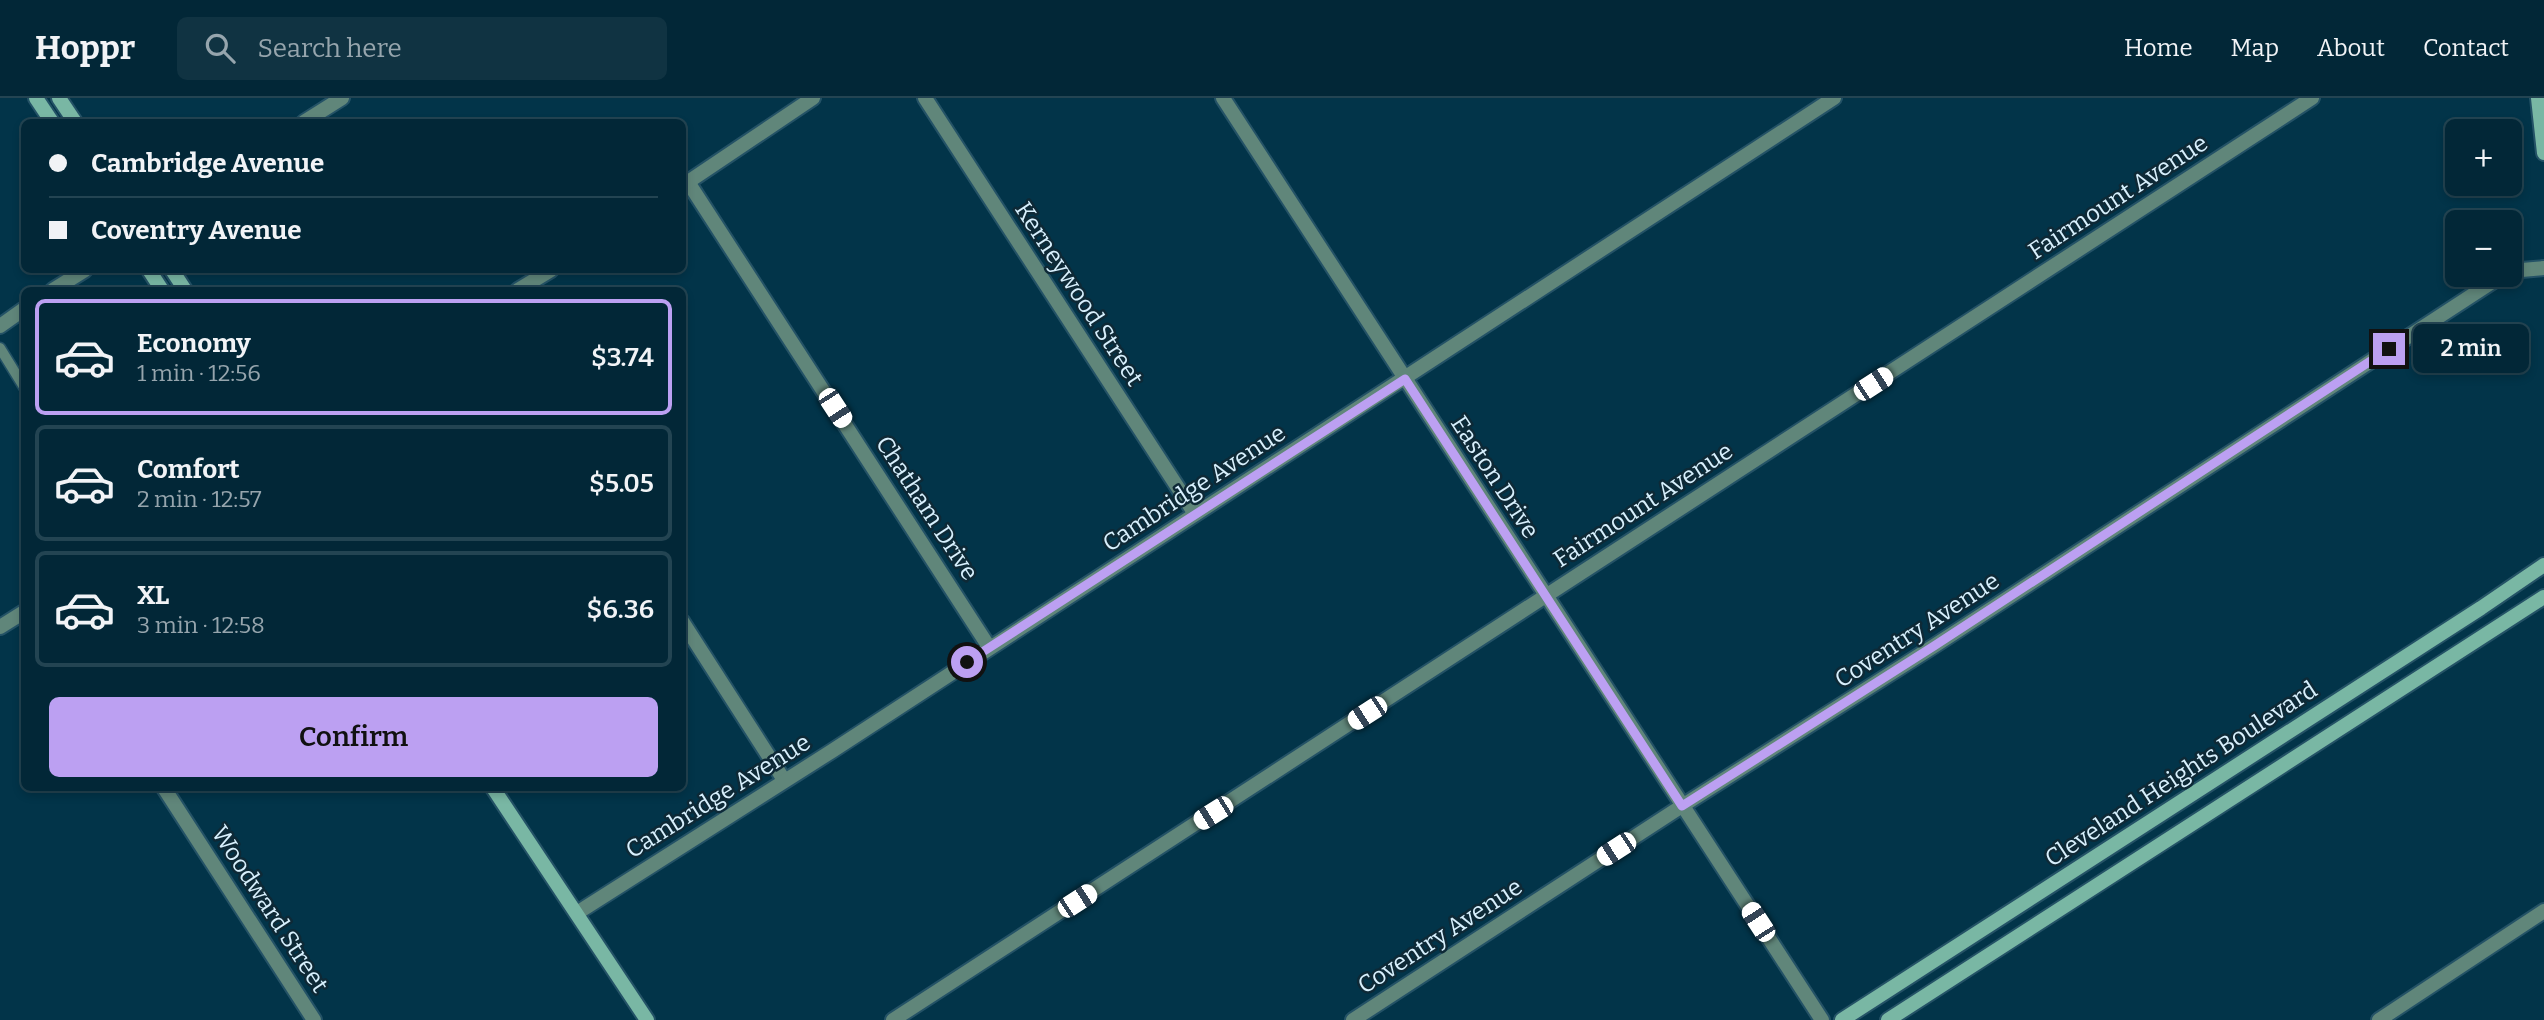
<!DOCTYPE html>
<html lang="en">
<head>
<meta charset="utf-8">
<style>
	:root { --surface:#022737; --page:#103342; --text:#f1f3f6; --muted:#96a5ad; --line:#234452; --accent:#bca0f2 }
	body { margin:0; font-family:Bitter,serif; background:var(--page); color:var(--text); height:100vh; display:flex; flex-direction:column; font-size:26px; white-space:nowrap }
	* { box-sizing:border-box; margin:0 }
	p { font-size:23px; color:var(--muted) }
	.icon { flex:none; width:38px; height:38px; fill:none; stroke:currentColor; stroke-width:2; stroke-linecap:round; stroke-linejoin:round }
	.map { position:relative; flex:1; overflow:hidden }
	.details { position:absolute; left:21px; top:189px; width:665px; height:504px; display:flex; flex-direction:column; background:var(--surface); border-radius:10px; box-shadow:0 4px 10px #0003,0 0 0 2px var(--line) }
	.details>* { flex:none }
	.hud { position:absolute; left:21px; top:21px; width:665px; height:154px; border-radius:10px; box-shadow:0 4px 10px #0003,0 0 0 2px var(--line); display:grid; align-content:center; height:154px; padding:0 28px; background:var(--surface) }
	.fabs { position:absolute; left:2445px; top:21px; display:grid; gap:14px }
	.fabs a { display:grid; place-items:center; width:77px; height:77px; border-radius:10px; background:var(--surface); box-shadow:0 4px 10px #0003,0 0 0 2px var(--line); font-size:35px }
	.end { position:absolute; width:32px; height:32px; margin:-16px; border:9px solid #bca0f2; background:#111; box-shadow:0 0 0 4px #111 }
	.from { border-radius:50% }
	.bubble { position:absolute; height:49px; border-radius:10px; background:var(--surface); box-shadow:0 4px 10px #0003,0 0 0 2px var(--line); font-size:23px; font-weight:600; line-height:49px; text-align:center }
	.car { position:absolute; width:21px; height:42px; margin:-21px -10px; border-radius:9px; box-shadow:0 0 5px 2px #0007; background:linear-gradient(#fff 24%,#345 0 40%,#fff 0 76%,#345 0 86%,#fff 0) }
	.hud b { display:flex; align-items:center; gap:24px; height:66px; font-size:26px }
	.hud b+b { border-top:2px solid var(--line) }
	.hud i { width:18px; height:18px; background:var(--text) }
	ul { padding:12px 0 0; list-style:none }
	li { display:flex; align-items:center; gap:21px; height:116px; margin:0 14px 10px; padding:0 14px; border:4px solid var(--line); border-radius:10px }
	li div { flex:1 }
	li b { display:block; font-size:26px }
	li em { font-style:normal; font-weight:600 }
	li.current { border-color:var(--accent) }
	li>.icon { width:63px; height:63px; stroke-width:1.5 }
	.action { display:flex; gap:14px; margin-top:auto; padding:14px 28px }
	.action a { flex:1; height:80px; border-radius:10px; background:var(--accent); color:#111; font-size:28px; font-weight:600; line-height:80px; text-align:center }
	header { display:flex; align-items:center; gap:42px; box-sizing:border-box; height:98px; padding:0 35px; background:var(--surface); border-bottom:2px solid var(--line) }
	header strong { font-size:33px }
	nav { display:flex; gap:38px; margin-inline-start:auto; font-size:24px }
	.search { width:490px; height:63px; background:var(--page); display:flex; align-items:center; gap:18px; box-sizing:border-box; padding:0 24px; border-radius:10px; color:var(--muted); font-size:26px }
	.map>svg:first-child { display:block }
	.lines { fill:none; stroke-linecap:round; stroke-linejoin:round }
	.lane-casing { stroke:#245266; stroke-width:13 }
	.street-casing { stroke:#245266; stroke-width:18 }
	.secondary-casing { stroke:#245266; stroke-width:18 }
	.lane { stroke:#60867a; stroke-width:10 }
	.street { stroke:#60867a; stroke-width:14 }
	.secondary { stroke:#79b7a4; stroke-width:14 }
	.route { stroke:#bca0f2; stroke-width:9 }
	.labels { text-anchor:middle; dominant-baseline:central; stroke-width:5; stroke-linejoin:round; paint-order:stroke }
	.street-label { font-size:24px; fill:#d8f0fd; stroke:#0e2936 }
</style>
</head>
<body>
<header>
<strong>Hoppr</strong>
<div class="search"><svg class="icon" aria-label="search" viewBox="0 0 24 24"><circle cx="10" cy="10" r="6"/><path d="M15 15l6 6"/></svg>Search here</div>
<nav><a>Home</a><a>Map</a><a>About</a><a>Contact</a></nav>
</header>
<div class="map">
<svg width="2544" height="922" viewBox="0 0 2544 922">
	<rect width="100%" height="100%" fill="#023449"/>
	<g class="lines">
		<defs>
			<polyline id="lane" points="0,250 24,289"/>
			<g id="street">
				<polyline points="925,0 1195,416"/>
				<polyline points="1223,0 1822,922"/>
				<polyline points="304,24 342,0"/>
				<polyline points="688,84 989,549"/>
				<polyline points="682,88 813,0"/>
				<polyline points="2510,173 2544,170"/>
				<polyline points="53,192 85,172"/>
				<polyline points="518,192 551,172"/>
				<polyline points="0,228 24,211"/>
				<polyline points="682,523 784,682"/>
				<polyline points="0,529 24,514"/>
				<polyline points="164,690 314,922"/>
				<polyline points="577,815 832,653 1834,0"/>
				<polyline points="893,922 2312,0"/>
				<polyline points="1353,922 1682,708 1934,548 2503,177"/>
				<polyline points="2379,922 2544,813"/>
			</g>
			<g id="secondary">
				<polyline points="36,0 52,24"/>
				<polyline points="59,0 75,24"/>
				<polyline points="2538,0 2544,55"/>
				<polyline points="149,172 162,192"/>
				<polyline points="172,172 185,192"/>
				<polyline points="493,690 647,922"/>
				<polyline points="1842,922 2481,510 2544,467"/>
				<polyline points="1888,922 2544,499"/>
			</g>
		</defs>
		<use href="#lane" class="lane-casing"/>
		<use href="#street" class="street-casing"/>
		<use href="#secondary" class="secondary-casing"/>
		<use href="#lane" class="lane"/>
		<use href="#street" class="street"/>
		<use href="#secondary" class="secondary"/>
	</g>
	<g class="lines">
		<polyline class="route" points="967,564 1405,281 1682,708 1934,548 2389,251"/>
	</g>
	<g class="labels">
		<g class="street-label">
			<text transform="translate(2118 99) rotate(-33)">Fairmount Avenue</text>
			<text transform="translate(1079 196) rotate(57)">Kerneywood Street</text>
			<text transform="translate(1495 379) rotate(57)">Easton Drive</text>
			<text transform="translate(1194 390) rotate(-33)">Cambridge Avenue</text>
			<text transform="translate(1643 407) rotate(-33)">Fairmount Avenue</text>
			<text transform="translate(927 410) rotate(57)">Chatham Drive</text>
			<text transform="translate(1917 532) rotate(-33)">Coventry Avenue</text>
			<text transform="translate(2181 676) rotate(-33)">Cleveland Heights Boulevard</text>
			<text transform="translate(718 698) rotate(-32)">Cambridge Avenue</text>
			<text transform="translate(270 811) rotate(57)">Woodward Street</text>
			<text transform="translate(1440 838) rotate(-33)">Coventry Avenue</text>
		</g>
	</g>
</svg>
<div class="fabs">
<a>+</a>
<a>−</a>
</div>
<i class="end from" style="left:967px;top:564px"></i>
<i class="end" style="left:2389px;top:251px"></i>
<div class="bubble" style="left:2413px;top:226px;width:116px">2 min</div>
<i class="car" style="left:1873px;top:286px;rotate:57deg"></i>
<i class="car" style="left:835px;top:310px;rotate:147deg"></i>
<i class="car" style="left:1367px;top:615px;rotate:237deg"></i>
<i class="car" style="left:1213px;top:715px;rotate:238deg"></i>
<i class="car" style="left:1616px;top:751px;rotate:237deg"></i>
<i class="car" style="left:1077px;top:803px;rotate:57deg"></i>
<i class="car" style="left:1758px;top:824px;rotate:327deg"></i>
<div class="hud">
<b><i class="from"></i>Cambridge Avenue</b>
<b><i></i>Coventry Avenue</b>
</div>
<section class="details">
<ul>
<li class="current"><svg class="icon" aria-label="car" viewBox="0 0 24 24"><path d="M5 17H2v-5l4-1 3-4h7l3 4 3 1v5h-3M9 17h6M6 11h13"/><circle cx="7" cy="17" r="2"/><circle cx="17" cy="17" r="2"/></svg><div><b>Economy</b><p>1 min · 12:56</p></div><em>$3.74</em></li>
<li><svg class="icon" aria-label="car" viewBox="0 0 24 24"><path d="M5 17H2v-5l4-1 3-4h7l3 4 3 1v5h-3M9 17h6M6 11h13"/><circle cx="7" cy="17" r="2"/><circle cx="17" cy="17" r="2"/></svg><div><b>Comfort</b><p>2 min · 12:57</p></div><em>$5.05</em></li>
<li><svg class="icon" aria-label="car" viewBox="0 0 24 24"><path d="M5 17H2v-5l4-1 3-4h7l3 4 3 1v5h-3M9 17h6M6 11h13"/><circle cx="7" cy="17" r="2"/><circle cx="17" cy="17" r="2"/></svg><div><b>XL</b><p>3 min · 12:58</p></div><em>$6.36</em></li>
</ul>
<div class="action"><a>Confirm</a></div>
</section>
</div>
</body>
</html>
